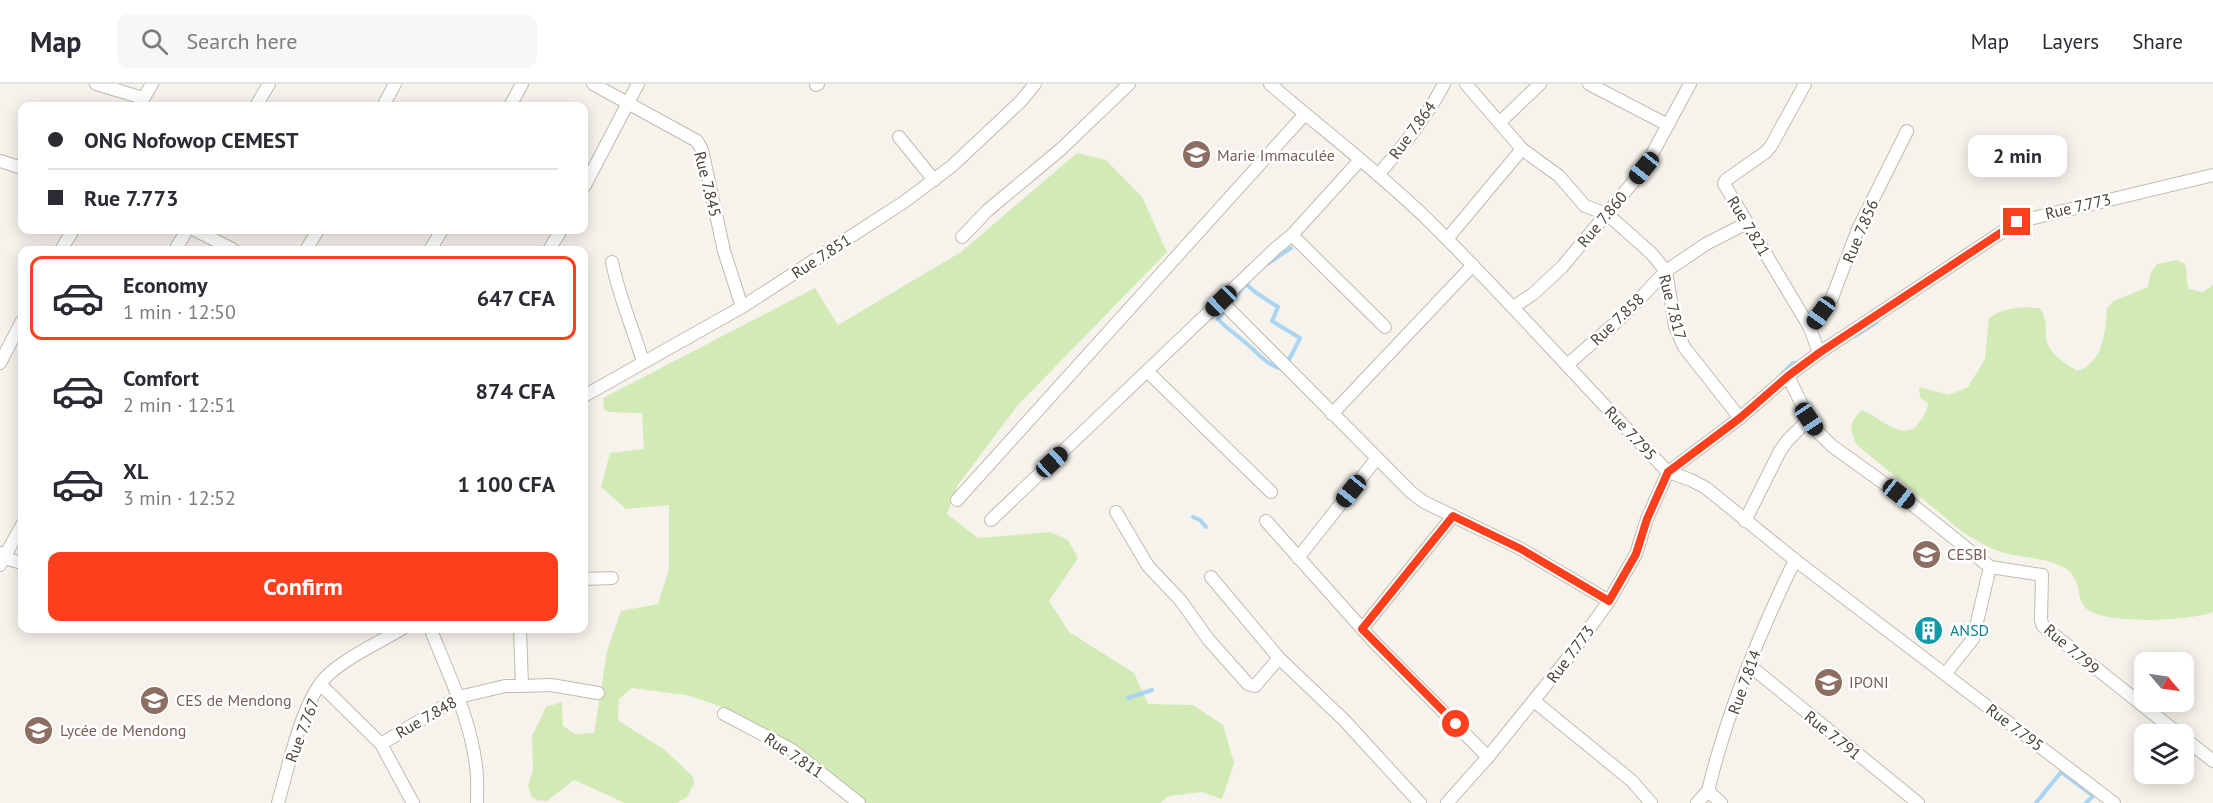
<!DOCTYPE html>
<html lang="en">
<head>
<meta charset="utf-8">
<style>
	:root { --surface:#fff; --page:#f7f7f7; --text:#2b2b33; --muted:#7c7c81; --line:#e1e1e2; --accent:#fc3f1d }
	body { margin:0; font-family:"PT Sans",sans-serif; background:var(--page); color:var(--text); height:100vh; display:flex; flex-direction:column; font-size:22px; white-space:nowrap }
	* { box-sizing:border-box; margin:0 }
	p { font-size:20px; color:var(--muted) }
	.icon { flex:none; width:33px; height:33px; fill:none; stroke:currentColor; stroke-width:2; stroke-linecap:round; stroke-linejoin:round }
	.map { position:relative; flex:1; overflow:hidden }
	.side { position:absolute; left:18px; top:162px; width:570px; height:387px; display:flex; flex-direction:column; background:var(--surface); border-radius:12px; box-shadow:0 3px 15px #0003 }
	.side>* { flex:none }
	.banner { position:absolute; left:18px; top:18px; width:570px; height:132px; border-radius:12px; box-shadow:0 3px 15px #0003; display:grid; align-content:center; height:132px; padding:0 30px; background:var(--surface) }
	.needle { width:39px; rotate:119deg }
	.tools { position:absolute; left:2134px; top:568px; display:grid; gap:12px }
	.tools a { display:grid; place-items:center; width:60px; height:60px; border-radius:12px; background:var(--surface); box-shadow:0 3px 15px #0003; font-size:30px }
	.end { position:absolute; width:27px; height:27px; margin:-14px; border:8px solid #fc3f1d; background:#fff; box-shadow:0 0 0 3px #fff }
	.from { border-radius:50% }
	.bubble { position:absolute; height:42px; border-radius:12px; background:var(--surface); box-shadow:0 3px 15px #0003; font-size:20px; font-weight:800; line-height:42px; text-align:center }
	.car { position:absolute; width:18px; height:36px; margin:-18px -9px; border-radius:8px; box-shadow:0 0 4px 2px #0007; background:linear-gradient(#222 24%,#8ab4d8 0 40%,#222 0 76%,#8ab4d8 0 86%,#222 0) }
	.banner b { display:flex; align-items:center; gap:21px; height:57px; font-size:22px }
	.banner b+b { border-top:2px solid var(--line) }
	.banner i { width:15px; height:15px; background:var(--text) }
	ul { padding:10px 0 0; list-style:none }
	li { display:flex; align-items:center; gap:18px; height:84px; margin:0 12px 9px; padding:0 18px; border:3px solid transparent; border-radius:12px }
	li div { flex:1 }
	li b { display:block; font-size:22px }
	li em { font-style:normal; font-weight:800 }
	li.current { border-color:var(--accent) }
	li>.icon { width:54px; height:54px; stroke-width:1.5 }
	.action { display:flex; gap:12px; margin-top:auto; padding:12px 30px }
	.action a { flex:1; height:69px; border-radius:12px; background:var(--accent); color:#fff; font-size:24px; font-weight:800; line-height:69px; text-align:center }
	header { display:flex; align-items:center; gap:36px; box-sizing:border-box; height:84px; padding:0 30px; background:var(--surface); border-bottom:2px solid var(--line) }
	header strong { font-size:28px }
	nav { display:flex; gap:33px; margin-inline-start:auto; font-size:21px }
	.search { width:420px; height:54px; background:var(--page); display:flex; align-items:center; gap:15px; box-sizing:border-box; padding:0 21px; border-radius:12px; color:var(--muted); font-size:22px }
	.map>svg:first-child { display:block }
	.green { fill:#d2eab5 }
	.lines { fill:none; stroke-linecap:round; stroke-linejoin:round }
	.stream { stroke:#a9d4f2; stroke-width:4 }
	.street-casing { stroke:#c2bbae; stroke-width:14 }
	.street { stroke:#fff; stroke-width:12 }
	.route { stroke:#fc3f1d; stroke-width:8 }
	.labels { text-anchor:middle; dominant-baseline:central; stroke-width:5; stroke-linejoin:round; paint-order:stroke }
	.street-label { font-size:16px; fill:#4b4439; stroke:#fff }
	.education-label { font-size:16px; fill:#785e54; stroke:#fff; text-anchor:start }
	.culture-label { font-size:16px; fill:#0d838f; stroke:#fff; text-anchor:start }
</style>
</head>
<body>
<header>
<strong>Map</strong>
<div class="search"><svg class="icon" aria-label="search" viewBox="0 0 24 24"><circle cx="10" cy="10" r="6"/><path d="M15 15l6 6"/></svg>Search here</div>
<nav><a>Map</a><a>Layers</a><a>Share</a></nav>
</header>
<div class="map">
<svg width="2213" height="719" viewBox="0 0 2213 719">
	<rect width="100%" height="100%" fill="#f6f3ec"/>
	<g class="green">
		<polygon points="1077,69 1106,76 1142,113 1167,168 1018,321 957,402 947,430 978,454 1050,448 1068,456 1078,474 1049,517 1069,548 1134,589 1148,620 1193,621 1223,641 1234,679 1222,715 1202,708 1169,712 1160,719 863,719 771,648 734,627 687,611 632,604 619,615 618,633 619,637 665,666 693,693 694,699 687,713 677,719 625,719 574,696 547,717 537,716 532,713 528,702 533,686 532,652 546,623 562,618 563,642 575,650 594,649 607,567 621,527 658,520 669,485 669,421 626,425 601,403 610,369 644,365 642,329 608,328 604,326 603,314 815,204 838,241 961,168"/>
		<path d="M2177,176L2185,180C2188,188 2185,197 2189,205L2203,208L2213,201V528C2190,537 2107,541 2087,525C2073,513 2085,495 2063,483C2046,474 2024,474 2005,469C1995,467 1985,461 1976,456C1961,449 1949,436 1936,426C1910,404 1884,383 1858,362C1848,347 1849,337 1862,326C1878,332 1904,359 1918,340C1924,332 1927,328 1928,319L1920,314L1919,303L1949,311L1968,303L1985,275L1989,234C2005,223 2020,223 2039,224C2051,239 2042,248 2048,261C2054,273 2067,281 2078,287C2104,277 2105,249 2107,224L2114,217L2148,203L2151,188L2157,180Z"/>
	</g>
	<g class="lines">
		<g class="stream">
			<polyline points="1267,180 1291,164"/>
			<path d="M1246,200L1218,235C1227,245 1237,251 1247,260C1258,269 1268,282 1282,285L1291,272L1300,254L1272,237L1278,223L1255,208L1246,200"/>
			<polyline points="1855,252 1877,238"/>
			<polyline points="1783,289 1793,279 1797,279"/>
			<polyline points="1193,433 1200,436 1206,443"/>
			<polyline points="1128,614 1152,606"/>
			<polyline points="2036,719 2061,688 2093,712 2086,719"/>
		</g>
		<defs>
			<g id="street">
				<polyline points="96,0 143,14"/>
				<polyline points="593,0 697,57 702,66 724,167 742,223"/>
				<path d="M1270,0C1323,46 1379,88 1429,137C1511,218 1587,305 1668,388L1691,396L1706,404L1795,476L2114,719"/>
				<polyline points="1466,0 1522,65 1559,92 1585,122 1607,130 1651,169 1666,187 1675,242 1684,263 1740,334"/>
				<polyline points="1589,0 1668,41"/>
				<polyline points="1805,0 1771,62 1766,68 1726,96 1724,100 1810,244 1819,269"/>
				<polyline points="816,1 818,0"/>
				<polyline points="139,22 152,0"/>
				<polyline points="256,22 269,0"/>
				<polyline points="383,22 395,0"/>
				<polyline points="510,22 522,0"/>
				<polyline points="1500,38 1540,0"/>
				<polyline points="899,53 934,96"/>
				<polyline points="0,77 22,84"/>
				<path d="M1378,91C1403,62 1426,34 1444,0"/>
				<polyline points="584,103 638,0"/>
				<polyline points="195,146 234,166"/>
				<polyline points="1292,151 1385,243"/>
				<polyline points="962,153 988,126 1060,66 1129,0"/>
				<polyline points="1447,155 1522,65"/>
				<polyline points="61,166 73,146"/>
				<polyline points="175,166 187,146"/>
				<polyline points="306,166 318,146"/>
				<polyline points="430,166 442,146"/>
				<polyline points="549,166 561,146"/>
				<path d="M612,178C619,213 633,244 643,278"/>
				<polyline points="1221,217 1412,409 1424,418 1521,465 1609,517"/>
				<polyline points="1513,223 1533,210 1562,183 1644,85 1690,0"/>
				<polyline points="1810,244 1832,214 1858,145 1907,47"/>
				<polyline points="0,279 22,237"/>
				<polyline points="1567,281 1622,233 1666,187 1706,160 1747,139"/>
				<polyline points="1148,288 1271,408"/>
				<polyline points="1788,292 1809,335"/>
				<polyline points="584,312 742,223 904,118 952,82 1021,17 1035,0"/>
				<polyline points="1332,330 1473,181"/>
				<polyline points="957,416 1305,30"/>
				<polyline points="1116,428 1148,482 1181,517 1208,555 1248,600 1255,602 1279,574"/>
				<polyline points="991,436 1276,164 1292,151 1360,76"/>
				<polyline points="1266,437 1374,558 1488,673"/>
				<polyline points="1745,437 1780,367 1787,357 1809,335 1819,349 1832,362 1899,410 1990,483 2042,491 2041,536 2043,542 2180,651"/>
				<polyline points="1,469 4,474 22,479"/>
				<polyline points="1298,474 1377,374"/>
				<polyline points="0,481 22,441"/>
				<polyline points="1211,493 1279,574 1344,636 1420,719"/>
				<polyline points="584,495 612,494"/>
				<path d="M430,544C448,589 470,633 476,682C478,694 477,707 477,719"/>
				<polyline points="1362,545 1453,432"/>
				<polyline points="1749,581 1918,719"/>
				<polyline points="1945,590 1973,555 1990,483"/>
				<polyline points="321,601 381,660 413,719"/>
				<polyline points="522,602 551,601 598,609"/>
				<polyline points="1534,617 1632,697 1651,719"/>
				<polyline points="724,630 792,666 859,719"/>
				<polyline points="2184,654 2213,677"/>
				<polyline points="381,660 459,613 505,602 522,602 520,544"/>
				<path d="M278,719C288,685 301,620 325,594C344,574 379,559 403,544"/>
				<polyline points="1447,719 1488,673 1568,574 1609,517 1636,470 1647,435 1668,388 1740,334 1788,292 1819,269 2017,138 2213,91"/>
				<polyline points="1697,719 1708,707"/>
				<path d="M1721,719L1708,707C1727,628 1759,550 1795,476"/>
			</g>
		</defs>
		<use href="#street" class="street-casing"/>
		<use href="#street" class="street"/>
	</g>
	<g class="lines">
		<polyline class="route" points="1456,640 1362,545 1453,432 1521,465 1609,517 1636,470 1647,435 1668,388 1740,334 1788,292 1819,269 2017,138"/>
	</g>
	<defs>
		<symbol id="school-disc" viewBox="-11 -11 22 22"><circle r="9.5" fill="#8d6e63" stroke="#fff"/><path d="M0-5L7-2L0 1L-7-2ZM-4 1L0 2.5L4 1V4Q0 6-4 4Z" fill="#fff"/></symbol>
		<symbol id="building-disc" viewBox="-11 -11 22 22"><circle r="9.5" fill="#0f9aa8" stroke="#fff"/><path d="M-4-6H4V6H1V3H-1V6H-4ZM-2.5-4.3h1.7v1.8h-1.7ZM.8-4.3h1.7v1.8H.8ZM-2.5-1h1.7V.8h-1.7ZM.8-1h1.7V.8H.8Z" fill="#fff"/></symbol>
	</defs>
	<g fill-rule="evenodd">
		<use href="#school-disc" x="1180" y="54" width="33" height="33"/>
		<use href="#school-disc" x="1910" y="454" width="33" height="33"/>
		<use href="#building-disc" x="1912" y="530" width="33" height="33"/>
		<use href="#school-disc" x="1812" y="582" width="33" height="33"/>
		<use href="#school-disc" x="138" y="600" width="33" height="33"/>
		<use href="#school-disc" x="22" y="630" width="33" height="33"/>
	</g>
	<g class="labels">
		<g class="street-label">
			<text transform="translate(1412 46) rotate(-54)">Rue 7.864</text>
			<text transform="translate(708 100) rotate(76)">Rue 7.845</text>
			<text transform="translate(2078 122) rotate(-13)">Rue 7.773</text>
			<text transform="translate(1602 135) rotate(-50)">Rue 7.860</text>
			<text transform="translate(1749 142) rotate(59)">Rue 7.821</text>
			<text transform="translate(1860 147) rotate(-67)">Rue 7.856</text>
			<text transform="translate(821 172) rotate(-33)">Rue 7.851</text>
			<text transform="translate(1673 223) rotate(75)">Rue 7.817</text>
			<text transform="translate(1617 235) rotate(-44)">Rue 7.858</text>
			<text transform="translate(1631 349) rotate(47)">Rue 7.795</text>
			<text transform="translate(2072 565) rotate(41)">Rue 7.799</text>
			<text transform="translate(1570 570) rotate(-53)">Rue 7.773</text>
			<text transform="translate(1744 598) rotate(-70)">Rue 7.814</text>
			<text transform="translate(426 633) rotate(-30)">Rue 7.848</text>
			<text transform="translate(2015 643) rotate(37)">Rue 7.795</text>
			<text transform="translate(302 646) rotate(-69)">Rue 7.767</text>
			<text transform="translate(1833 651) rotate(39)">Rue 7.791</text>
			<text transform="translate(794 671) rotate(34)">Rue 7.811</text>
		</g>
		<g class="education-label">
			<text x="1217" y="71">Marie Immaculée</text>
			<text x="1947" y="470">CESBI</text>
			<text x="1849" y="598">IPONI</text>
			<text x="176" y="616">CES de Mendong</text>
			<text x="60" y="646">Lycée de Mendong</text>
		</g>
		<g class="culture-label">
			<text x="1950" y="546">ANSD</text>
		</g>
	</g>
</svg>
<div class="tools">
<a><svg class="needle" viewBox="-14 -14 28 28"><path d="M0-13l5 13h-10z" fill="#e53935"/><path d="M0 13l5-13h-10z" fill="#7c7c81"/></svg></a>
<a><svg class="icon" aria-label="layers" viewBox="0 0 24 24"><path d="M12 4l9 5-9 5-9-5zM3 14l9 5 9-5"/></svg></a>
</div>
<i class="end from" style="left:1456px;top:640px"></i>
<i class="end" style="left:2017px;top:138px"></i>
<div class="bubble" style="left:1968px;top:51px;width:99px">2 min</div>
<i class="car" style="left:1644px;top:84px;rotate:219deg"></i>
<i class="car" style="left:1221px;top:217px;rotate:226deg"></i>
<i class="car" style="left:1821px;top:229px;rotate:215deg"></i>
<i class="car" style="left:1809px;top:335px;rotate:146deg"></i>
<i class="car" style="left:1052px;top:378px;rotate:47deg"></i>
<i class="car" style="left:1351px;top:407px;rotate:219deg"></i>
<i class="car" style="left:1899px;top:410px;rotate:128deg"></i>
<div class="banner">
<b><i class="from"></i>ONG Nofowop CEMEST</b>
<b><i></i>Rue 7.773</b>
</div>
<section class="side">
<ul>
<li class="current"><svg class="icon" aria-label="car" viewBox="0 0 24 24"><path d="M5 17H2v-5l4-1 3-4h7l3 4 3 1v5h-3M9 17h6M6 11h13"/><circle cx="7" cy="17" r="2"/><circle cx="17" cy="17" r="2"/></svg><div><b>Economy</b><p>1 min · 12:50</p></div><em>647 CFA</em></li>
<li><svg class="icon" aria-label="car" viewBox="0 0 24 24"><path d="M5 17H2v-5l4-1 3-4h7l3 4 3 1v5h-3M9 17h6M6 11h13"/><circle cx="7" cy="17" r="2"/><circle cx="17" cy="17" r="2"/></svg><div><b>Comfort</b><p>2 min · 12:51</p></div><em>874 CFA</em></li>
<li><svg class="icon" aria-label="car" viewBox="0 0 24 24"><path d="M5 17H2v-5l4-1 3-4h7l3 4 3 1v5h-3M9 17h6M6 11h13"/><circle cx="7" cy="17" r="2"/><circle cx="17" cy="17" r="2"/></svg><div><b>XL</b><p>3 min · 12:52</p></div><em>1 100 CFA</em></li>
</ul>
<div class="action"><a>Confirm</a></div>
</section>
</div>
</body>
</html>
